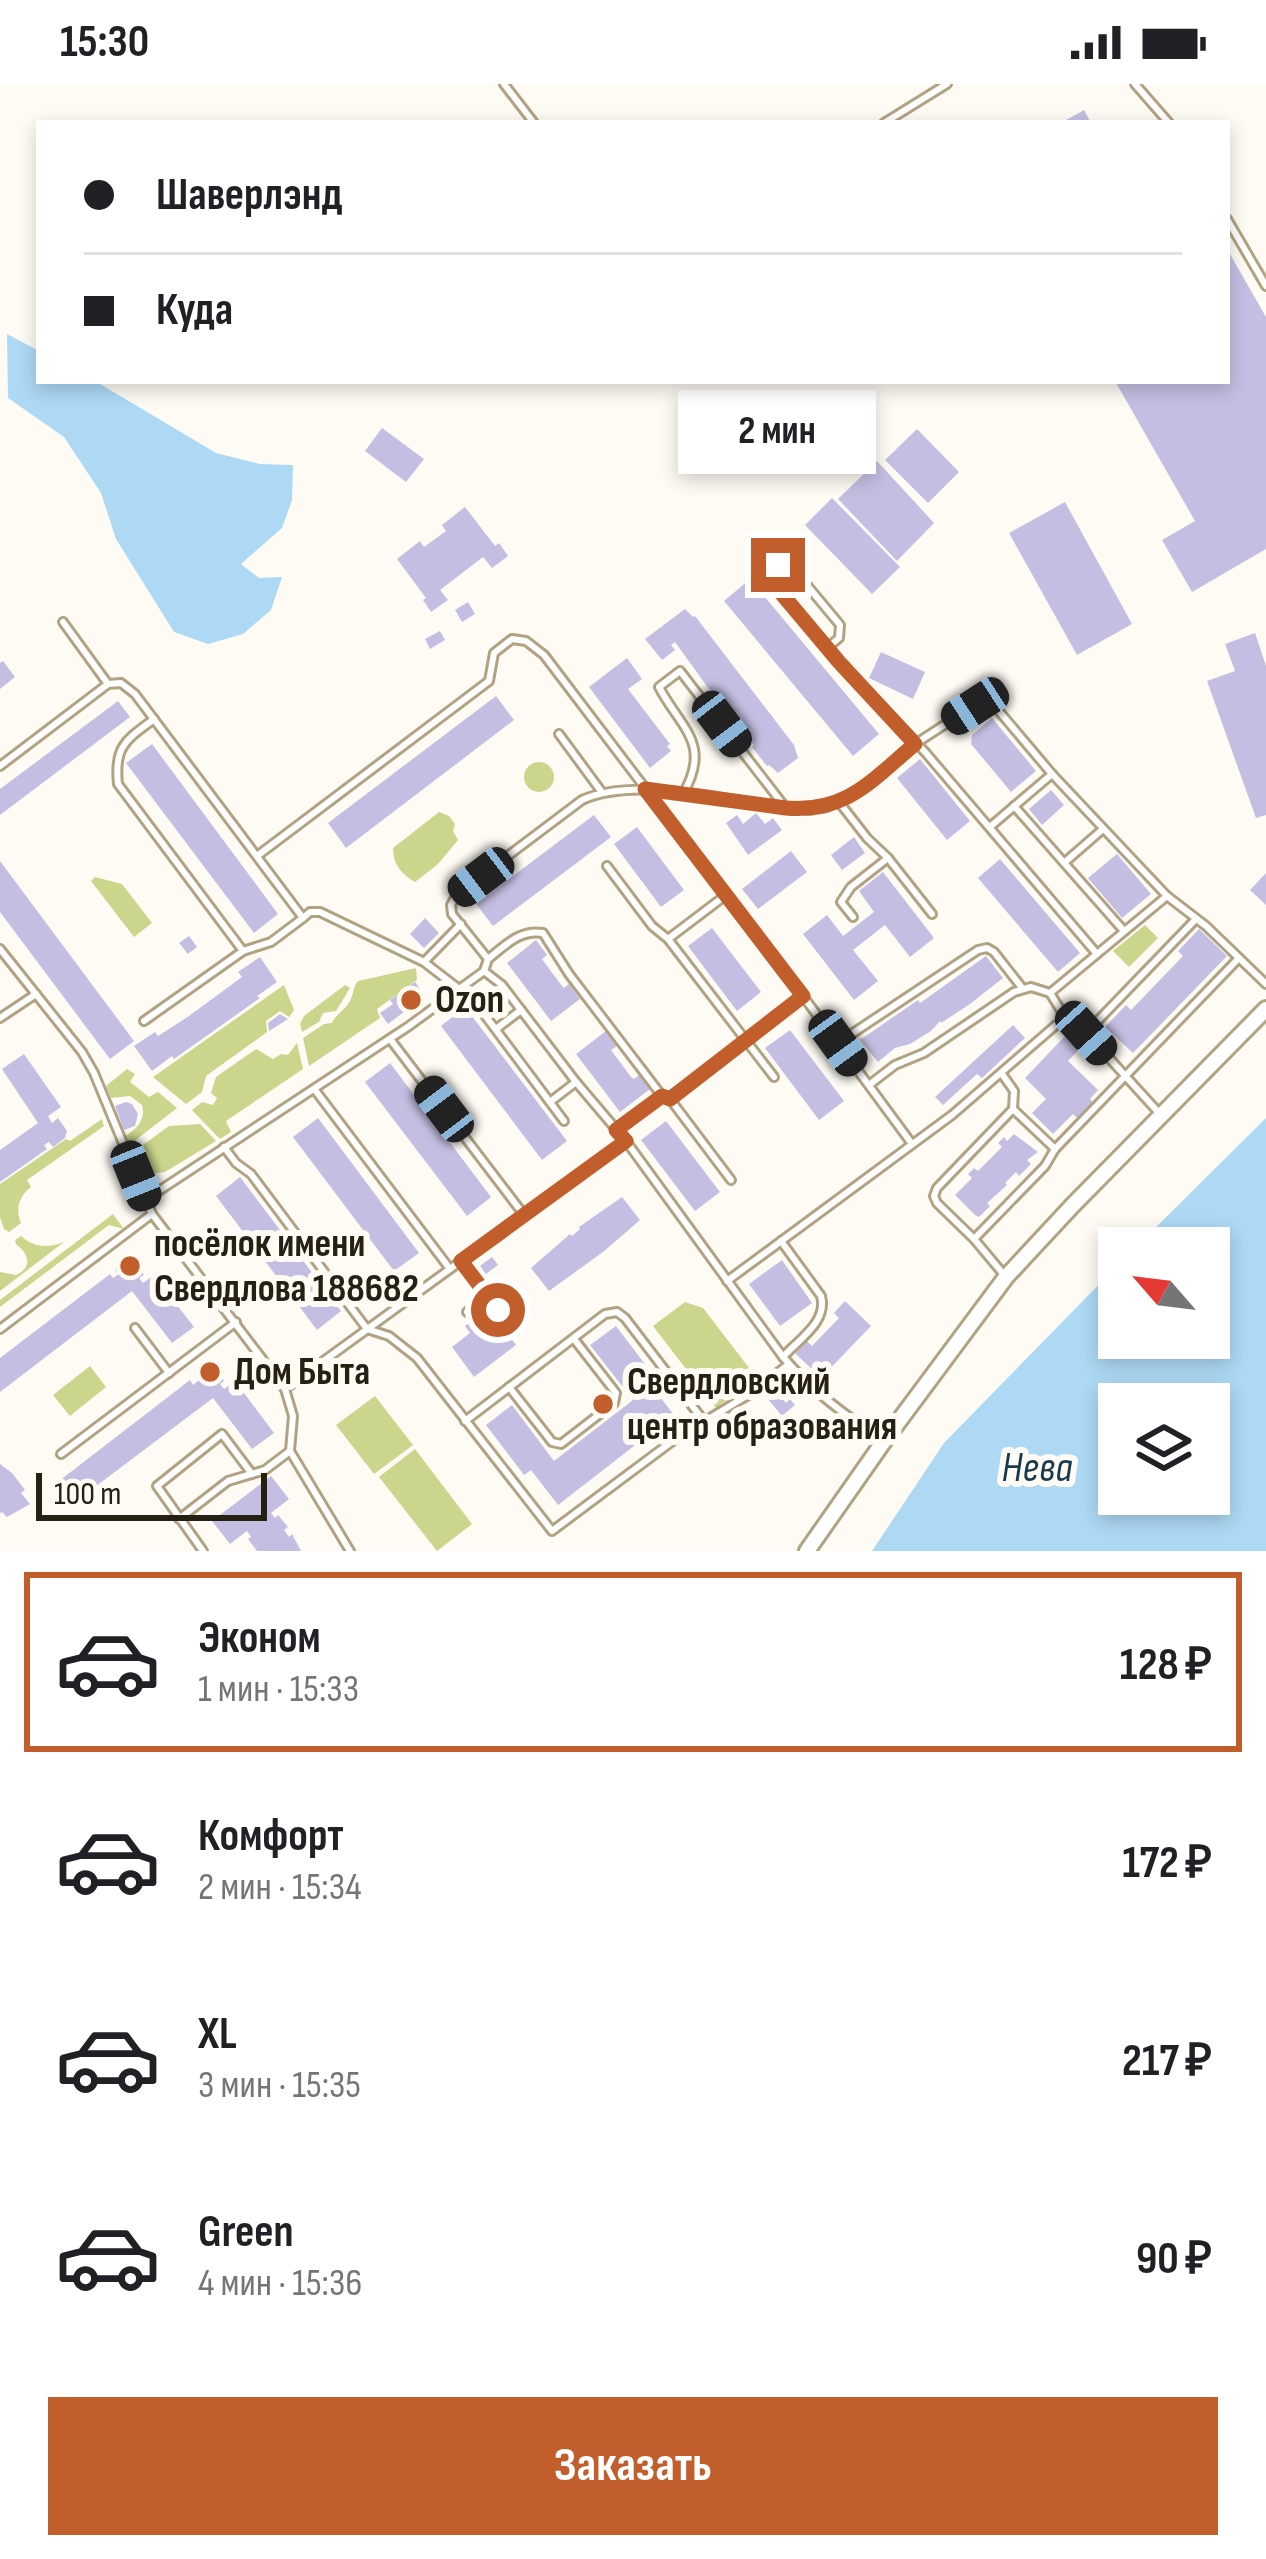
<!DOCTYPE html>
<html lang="ru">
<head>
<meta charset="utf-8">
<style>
	:root { --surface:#fff; --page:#f2f2f2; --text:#202124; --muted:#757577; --line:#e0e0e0; --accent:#c25d2c }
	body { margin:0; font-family:"Sofia Sans Condensed",sans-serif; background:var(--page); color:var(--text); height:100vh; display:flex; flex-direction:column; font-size:45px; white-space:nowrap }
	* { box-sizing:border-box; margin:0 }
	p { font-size:39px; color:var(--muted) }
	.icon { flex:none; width:66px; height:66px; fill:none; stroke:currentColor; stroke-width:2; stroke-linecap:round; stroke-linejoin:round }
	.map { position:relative; height:1467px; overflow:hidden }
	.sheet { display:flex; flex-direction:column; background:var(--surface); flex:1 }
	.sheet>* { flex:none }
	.guide { position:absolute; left:36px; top:36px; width:1194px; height:264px; border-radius:0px; box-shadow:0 6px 18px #0003; display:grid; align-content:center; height:264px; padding:0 48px; background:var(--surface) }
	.needle { width:78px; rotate:298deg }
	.buttons { position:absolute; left:1098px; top:1143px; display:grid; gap:24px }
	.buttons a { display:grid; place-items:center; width:132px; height:132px; border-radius:0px; background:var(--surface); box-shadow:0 6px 18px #0003; font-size:60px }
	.scale { position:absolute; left:36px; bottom:30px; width:231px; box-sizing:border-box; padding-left:12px; border:6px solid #252012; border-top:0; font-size:33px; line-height:42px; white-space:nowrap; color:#252012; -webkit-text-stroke:9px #fefbf4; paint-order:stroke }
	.end { position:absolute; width:54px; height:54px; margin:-27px; border:15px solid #c25d2c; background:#fff; box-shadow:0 0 0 6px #fff }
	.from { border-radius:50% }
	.bubble { position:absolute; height:84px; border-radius:0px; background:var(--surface); box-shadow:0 6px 18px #0003; font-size:39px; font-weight:700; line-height:84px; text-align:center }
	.car { position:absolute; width:36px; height:72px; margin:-36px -18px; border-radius:15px; box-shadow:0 0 9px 3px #0007; background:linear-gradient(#222 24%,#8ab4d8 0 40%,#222 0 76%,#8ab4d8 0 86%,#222 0) }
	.guide b { display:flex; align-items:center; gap:42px; height:114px; font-size:45px }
	.guide b+b { border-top:3px solid var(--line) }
	.guide i { width:30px; height:30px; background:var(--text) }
	ul { padding:21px 0 0; list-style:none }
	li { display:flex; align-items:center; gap:36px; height:180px; margin:0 24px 18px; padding:0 24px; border:6px solid transparent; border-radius:0px }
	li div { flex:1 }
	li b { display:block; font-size:45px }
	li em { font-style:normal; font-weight:700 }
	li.selected { border-color:var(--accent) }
	li>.icon { width:108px; height:108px; stroke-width:1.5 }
	.button { display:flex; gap:24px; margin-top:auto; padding:24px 48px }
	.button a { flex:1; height:138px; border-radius:0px; background:var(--accent); color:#fff; font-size:48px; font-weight:700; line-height:138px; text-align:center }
	.status { display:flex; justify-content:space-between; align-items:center; height:84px; padding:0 60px; background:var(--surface); direction:ltr }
	.status svg { height:33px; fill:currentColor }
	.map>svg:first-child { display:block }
	.green { fill:#ccd58c }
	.water { fill:#add9f5; fill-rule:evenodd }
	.building { fill:#c4bfe2 }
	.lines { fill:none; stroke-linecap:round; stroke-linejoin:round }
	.service-casing { stroke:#b1a381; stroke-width:12 }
	.minor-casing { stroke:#b1a381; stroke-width:20 }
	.service { stroke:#fff; stroke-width:6 }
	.minor { stroke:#fff; stroke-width:14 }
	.route { stroke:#c25d2c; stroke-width:15 }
	.poi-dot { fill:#c25d2c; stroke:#fefbf4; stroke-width:4.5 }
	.labels { text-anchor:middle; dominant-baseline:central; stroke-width:12; stroke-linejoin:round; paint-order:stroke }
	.poi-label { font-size:39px; font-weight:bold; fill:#252012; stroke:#fefbf4; text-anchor:start }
	.water-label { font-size:42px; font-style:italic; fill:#183a4e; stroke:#fefbf4 }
</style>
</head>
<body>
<div class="status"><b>15:30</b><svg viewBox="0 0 49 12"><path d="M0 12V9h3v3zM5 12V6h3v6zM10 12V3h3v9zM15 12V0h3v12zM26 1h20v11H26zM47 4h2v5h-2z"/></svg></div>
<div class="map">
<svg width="1266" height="1467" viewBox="0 0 1266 1467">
	<rect width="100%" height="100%" fill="#fefbf4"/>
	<g class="green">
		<circle cx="539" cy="693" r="15"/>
		<path d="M439,728L449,732L455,740L453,747L458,756L438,780L415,798C401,790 393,780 393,764Z"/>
		<polygon points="95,793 122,800 152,839 134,853 91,797"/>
		<polygon points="1145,841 1158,854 1129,883 1113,867"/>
		<path d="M416,884L417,896L377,925L380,934L309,982L303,954L324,940L332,939C336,930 345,926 350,917C354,909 353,903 358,897Z"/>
		<polygon points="284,901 294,926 289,933 280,927 266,937 267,948 206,992 202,1008 186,1020 153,993"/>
		<polygon points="345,901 350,904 336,927 323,929 319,938 302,948 300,940 304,932"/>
		<polygon points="297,959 303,985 226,1037 231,1048 220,1055 192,1026 202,1018 213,1021 217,1014 211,1009 216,993 256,965 273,975 281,970 288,971"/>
		<path d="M127,985L135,990L130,998L149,1013L158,1008L177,1024L128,1062L125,1052C137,1045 146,1036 142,1021L130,1012L111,1014L106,1002Z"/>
		<path d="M102,1035L104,1042L27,1096L31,1103C19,1112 15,1125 21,1139L9,1148L4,1145L0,1133V1100L66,1055L70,1057Z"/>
		<polygon points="200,1040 216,1057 165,1088 149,1090 137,1084 132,1069 169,1042"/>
		<polygon points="113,1130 124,1145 109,1141 0,1223 0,1216"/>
		<path d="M21,1152C34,1164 48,1164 64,1158L0,1207V1188L16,1191C34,1183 28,1169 16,1160L15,1156Z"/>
		<polygon points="685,1218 703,1224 756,1293 716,1324 653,1242"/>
		<polygon points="90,1282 106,1303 70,1332 53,1311"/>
		<polygon points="375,1312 413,1361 374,1390 336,1341"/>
		<polygon points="415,1365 472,1440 437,1467 379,1393"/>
	</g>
	<g class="water">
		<polygon points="7,250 39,267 39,297 95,297 216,369 260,380 293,381 292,416 282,444 241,480 259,494 282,493 271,526 243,550 208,560 174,548 116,455 101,409 64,353 8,314"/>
		<path d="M1266,1034V1467H872L944,1359L1119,1180V1254H1209V1164H1135ZM1119,1320H1209V1410H1119Z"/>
	</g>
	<g class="building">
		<polygon points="1084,26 1091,39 1061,39"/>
		<polygon points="1227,165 1266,233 1266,465 1192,508 1162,456 1195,437 1115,297 1227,297"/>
		<polygon points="382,344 424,375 406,398 365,367"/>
		<polygon points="917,345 959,388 928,419 885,376"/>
		<polygon points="877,377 934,439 897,477 838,415"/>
		<polygon points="832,414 900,483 872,510 805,441"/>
		<polygon points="1065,418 1132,540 1077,571 1009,449"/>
		<polygon points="465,423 495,462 499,459 508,472 492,484 483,473 440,506 448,516 431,528 423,516 426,514 397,475 420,457 424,463 446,447 442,441"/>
		<polygon points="750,495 879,650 853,672 724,517"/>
		<polygon points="468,518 475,530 462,538 455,526"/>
		<polygon points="685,525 693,533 695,532 794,661 798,674 778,689 769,681 767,682 752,663 754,661 724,625 724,617 718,610 711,608 675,558 671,561 675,566 662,576 645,555"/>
		<polygon points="440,547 445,556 430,565 425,555"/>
		<polygon points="1255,549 1266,582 1266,731 1256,734 1207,597 1235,587 1225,560"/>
		<polygon points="881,568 925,588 913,615 869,594"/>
		<polygon points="627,574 642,595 628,605 670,660 667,662 671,667 650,684 589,603"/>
		<polygon points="3,577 15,593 0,605 0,579"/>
		<polygon points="496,612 514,636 346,764 328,739"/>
		<polygon points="118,617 130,633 0,731 0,705"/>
		<polygon points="992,634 1036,687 1011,708 971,660 972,651"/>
		<polygon points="152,660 278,830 254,849 126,679"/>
		<polygon points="920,675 970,737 947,756 897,694"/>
		<polygon points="1051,706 1064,721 1042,741 1029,725"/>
		<polygon points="756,729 765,740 773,734 782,746 748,771 726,739 737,731 743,740"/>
		<polygon points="594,731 611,753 493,842 476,820"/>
		<polygon points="637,743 684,806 661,823 614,760"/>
		<polygon points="854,753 865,769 842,786 831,771"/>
		<polygon points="791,767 807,788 758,825 742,805"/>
		<polygon points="1117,770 1151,810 1122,834 1088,794"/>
		<polygon points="1000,775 1080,869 1058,888 978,794"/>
		<polygon points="0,777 134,957 110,975 0,828"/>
		<polygon points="883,788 934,854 910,873 885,841 853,866 878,897 854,916 803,850 827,831 843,852 874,828 859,807"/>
		<polygon points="1266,789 1266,821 1250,806"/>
		<polygon points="425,834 439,849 424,864 410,850"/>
		<polygon points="712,844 761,908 737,927 688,862"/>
		<polygon points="1199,845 1227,872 1133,969 1105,943 1126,921 1131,926 1183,872 1178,867"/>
		<polygon points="189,852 197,863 188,870 179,859"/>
		<polygon points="536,856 547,871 542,875 562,902 564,904 569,900 580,915 551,937 507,879"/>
		<polygon points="986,872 1003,894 970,920 941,939 940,937 931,947 910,960 895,964 878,978 860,956 918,916 920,919"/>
		<polygon points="260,873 277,898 257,912 260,914 174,975 172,972 152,987 134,962 155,948 158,952 189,932 242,893 238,888"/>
		<polygon points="415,898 425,912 388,940 380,929 393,920 390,916"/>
		<polygon points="465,923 567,1057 542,1076 441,942"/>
		<polygon points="280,930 288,935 269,947 268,939"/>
		<polygon points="1013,941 1025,954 982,994 977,990 943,1021 935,1013"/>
		<polygon points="790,946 844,1017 819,1036 765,964"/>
		<polygon points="606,947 617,962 611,966 631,993 634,995 639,991 650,1005 620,1028 576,970"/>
		<polygon points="1068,949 1082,962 1068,977 1098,1006 1090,1015 1093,1018 1077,1034 1073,1030 1053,1050 1032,1029 1046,1015 1025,994"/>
		<polygon points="24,970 61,1023 48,1032 52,1039 58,1034 67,1047 66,1050 65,1054 53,1063 49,1058 44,1061 47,1065 0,1098 0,1066 38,1039 2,985"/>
		<polygon points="390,979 491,1113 467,1132 365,998"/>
		<polygon points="126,1018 132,1020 138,1030 135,1042 124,1046 115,1022"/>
		<polygon points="318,1034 419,1169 394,1187 293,1053"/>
		<polygon points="666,1037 720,1108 695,1127 641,1056"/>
		<polygon points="1014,1050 1038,1068 1027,1076 1031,1080 1019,1092 1016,1088 1005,1099 1007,1101 987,1119 990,1122 979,1133 975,1131 955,1111 972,1094 968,1090 974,1084 978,1087 1002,1063 998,1059 1004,1053 1007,1057"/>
		<polygon points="240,1093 341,1227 317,1246 216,1112"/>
		<polygon points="622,1113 640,1136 603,1168 549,1207 531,1184 570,1150 572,1152 580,1145 579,1143"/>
		<polygon points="492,1173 498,1181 486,1190 480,1182"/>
		<polygon points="782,1176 812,1219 780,1242 749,1200"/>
		<polygon points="127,1177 134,1178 144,1191 139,1194 143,1199 154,1191 194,1243 172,1259 132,1207 0,1308 0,1274 110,1190 113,1194 119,1190 115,1186"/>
		<polygon points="845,1217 871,1242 821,1294 795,1269 807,1257 812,1262 839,1234 834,1229"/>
		<polygon points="488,1224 516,1261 474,1293 452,1263 470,1249 465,1242"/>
		<polygon points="616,1242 654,1292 648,1297 674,1331 558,1421 531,1386 524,1391 486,1341 512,1321 554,1377 633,1316 590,1261"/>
		<polygon points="208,1283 214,1284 224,1297 220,1300 224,1305 235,1297 274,1349 252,1365 213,1314 75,1418 59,1397 190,1296 193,1301 199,1296 196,1292"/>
		<polygon points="777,1308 786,1319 790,1315 795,1321 782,1332 768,1315"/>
		<polygon points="0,1380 12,1389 25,1406 21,1409 30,1420 7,1433 2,1428 0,1429"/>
		<polygon points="271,1392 289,1415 271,1429 275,1434 278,1431 288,1443 284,1446 289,1453 292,1450 301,1467 257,1467 248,1455 251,1453 247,1447 230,1460 212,1437"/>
	</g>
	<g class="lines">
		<defs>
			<g id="service">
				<polyline points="504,0 534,39"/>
				<polyline points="1135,0 1169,39"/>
				<polyline points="884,39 947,0"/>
				<polyline points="1227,135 1266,202"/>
				<polyline points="63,538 108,600"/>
				<polyline points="827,564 839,554 840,541 791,482 785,479 766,491 839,578 925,668 1097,870"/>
				<path d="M154,635C126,656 114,662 118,700L243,867"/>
				<polyline points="559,650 601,707"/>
				<polyline points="0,682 108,600 121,599 135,610 303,834 310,828 320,828 424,878 459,905"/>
				<path d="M683,710C712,659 681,645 659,603L680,587L785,723"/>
				<polyline points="839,718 867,754 888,774 932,830"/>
				<polyline points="1014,722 1124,847"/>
				<polyline points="991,742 1052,690"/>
				<polyline points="257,772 489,597 494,569 512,555 526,557 544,571 803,912"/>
				<polyline points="1065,778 1103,745"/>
				<polyline points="607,782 652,842 668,855 774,993"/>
				<polyline points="853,833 841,818 851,803 888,774"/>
				<polyline points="668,855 726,811"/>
				<polyline points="0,865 82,968 94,989 152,1130 285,1305 293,1332 290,1367 350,1467"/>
				<path d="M488,875C506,861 520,845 543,849L569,890L662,1012"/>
				<polyline points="424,878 461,840"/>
				<path d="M484,887L488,875L452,830L451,821L457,810L582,716C635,692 727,716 786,724L809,726L827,723L854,710L915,660L975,621L988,619L998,626L1052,690L1167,812L1206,842L1266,900"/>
				<polyline points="1050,909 1167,812"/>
				<polyline points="484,930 564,1037"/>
				<polyline points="0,934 36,910"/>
				<polyline points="144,937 243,867 271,858 303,834"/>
				<polyline points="496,945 521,926"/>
				<polyline points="1086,949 1196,835"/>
				<polyline points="390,955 524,1131"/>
				<polyline points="838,959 978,866 987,864 994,868 1023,905"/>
				<polyline points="1002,990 1014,1007 1013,1025 937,1104 934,1112 937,1119 974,1155 1005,1192"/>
				<polyline points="869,1001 895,981 924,969 1014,908 1031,903 1050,909 1068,938"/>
				<polyline points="315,1006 450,1185"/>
				<polyline points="670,1015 731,1096"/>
				<polyline points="550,1018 576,998"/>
				<polyline points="1014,1026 1055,1065"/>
				<polyline points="617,1046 662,1012 670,1015 803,912 912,1060"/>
				<polyline points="224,1063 236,1079 251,1090 367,1245 389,1252 417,1274 552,1447 674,1356 748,1311 788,1281"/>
				<path d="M145,1116L409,942L484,887L502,901L576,998L626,1057L783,1273C812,1307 846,1332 883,1356"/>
				<polyline points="974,1155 1045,1082 1055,1065 1239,874"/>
				<path d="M781,1157L821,1212C828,1238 799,1255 783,1273"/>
				<polyline points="461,1177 498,1226"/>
				<polyline points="727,1197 952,1031 1056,941 1068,938 1079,941 1159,1029"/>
				<polyline points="467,1228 488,1212"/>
				<polyline points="135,1244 169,1289"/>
				<polyline points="0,1245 152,1130"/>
				<polyline points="509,1303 552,1358 561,1360 614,1319 616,1309 574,1255"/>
				<polyline points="285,1305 626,1057"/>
				<polyline points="465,1337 605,1230 617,1228 625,1234 703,1336"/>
				<polyline points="61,1370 236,1238"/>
				<polyline points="179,1435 228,1397 265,1386 290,1367"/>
				<polyline points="203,1467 157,1402 222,1350 252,1390"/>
			</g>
			<polyline id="minor" points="807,1467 884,1357 1006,1193 1072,1122 1266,925"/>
		</defs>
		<use href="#service" class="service-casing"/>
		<use href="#minor" class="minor-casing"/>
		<use href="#service" class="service"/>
		<use href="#minor" class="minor"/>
	</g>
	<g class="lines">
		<path class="route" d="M498,1226L461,1177L626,1057L616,1046L662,1012L670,1015L803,912L645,705L786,724C847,729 872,696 915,660L839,578L766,491L778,481"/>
	</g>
	<g class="poi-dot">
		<circle cx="411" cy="916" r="12"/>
		<circle cx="130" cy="1182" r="12"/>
		<circle cx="210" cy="1288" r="12"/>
		<circle cx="603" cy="1320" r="12"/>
	</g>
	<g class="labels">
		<g class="poi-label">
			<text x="435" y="916">Ozon</text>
			<text x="154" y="1160">посёлок имени<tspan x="154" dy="45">Свердлова 188682</tspan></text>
			<text x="234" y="1288">Дом Быта</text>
			<text x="627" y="1298">Свердловский<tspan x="627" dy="45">центр образования</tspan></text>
		</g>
		<g class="water-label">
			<text x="1037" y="1384">Нева</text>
		</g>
	</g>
</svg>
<div class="buttons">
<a><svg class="needle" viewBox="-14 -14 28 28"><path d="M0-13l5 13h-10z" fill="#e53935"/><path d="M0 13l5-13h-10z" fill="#757577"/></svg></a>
<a><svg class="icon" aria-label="layers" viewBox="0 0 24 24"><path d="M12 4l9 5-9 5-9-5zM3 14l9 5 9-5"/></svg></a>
</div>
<div class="scale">100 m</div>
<i class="end from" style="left:498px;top:1226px"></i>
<i class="end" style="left:778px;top:481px"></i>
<div class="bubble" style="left:678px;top:306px;width:198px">2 мин</div>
<i class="car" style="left:975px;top:622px;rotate:237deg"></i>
<i class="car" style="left:722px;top:640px;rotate:143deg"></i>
<i class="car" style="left:481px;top:793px;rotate:233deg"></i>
<i class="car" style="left:1086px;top:949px;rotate:138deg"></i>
<i class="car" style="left:838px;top:959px;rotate:144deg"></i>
<i class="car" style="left:444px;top:1025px;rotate:323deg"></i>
<i class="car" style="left:136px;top:1092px;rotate:158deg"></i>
<div class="guide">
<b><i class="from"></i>Шаверлэнд</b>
<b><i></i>Куда</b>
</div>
</div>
<section class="sheet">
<ul>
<li class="selected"><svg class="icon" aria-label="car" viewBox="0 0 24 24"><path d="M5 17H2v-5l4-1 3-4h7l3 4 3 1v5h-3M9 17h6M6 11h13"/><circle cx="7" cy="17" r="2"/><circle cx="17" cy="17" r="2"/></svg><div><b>Эконом</b><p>1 мин · 15:33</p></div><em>128 ₽</em></li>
<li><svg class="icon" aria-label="car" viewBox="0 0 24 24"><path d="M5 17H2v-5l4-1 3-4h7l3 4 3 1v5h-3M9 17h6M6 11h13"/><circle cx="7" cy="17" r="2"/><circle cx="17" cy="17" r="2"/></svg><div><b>Комфорт</b><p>2 мин · 15:34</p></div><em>172 ₽</em></li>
<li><svg class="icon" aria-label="car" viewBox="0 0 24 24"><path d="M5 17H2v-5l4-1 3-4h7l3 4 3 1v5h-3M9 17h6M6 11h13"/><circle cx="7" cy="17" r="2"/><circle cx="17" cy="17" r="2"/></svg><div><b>XL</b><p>3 мин · 15:35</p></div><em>217 ₽</em></li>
<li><svg class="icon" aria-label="car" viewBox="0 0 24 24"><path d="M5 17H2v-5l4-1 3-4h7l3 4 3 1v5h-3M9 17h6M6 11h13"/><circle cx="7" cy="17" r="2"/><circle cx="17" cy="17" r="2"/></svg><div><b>Green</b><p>4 мин · 15:36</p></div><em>90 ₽</em></li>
</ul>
<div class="button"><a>Заказать</a></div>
</section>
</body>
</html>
